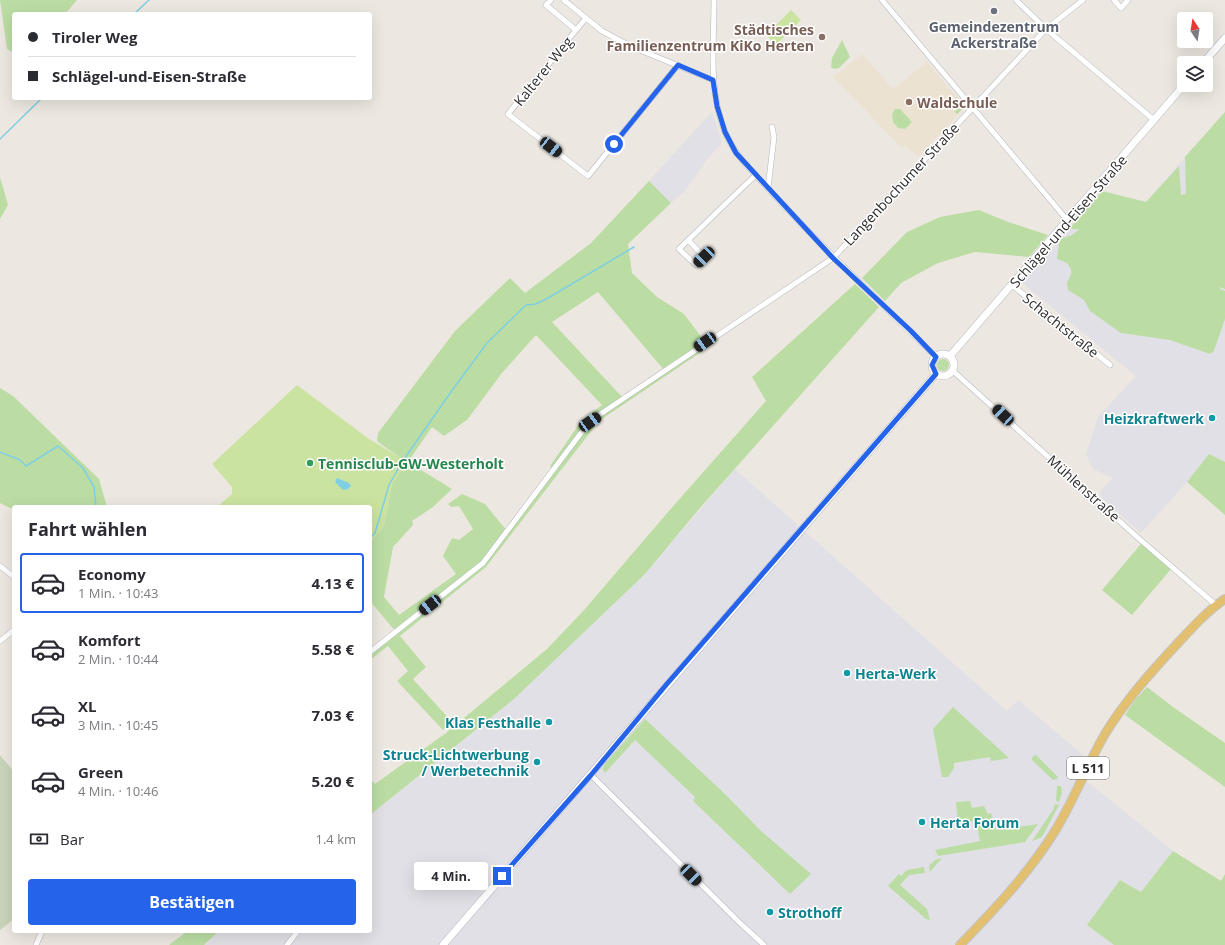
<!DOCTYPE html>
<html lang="de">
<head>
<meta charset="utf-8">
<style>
	:root { --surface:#fff; --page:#f7f7f7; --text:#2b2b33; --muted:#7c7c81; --line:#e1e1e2; --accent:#2563eb }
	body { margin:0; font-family:"Open Sans",sans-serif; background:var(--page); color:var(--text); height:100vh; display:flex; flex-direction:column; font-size:15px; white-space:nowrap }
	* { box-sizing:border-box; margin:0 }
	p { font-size:13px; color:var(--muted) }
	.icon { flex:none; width:22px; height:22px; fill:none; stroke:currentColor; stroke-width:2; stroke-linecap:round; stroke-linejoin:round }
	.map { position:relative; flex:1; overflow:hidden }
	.details { position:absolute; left:12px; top:505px; width:360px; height:428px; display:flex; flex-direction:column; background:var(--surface); border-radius:4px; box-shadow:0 4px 16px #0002 }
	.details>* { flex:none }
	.banner { position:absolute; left:12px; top:12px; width:360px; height:88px; border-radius:4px; box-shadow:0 4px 16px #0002; display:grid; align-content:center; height:88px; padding:0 16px; background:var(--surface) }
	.needle { width:26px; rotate:348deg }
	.buttons { position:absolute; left:1177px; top:12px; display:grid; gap:8px }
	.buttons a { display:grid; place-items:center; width:36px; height:36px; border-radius:4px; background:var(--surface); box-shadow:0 4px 16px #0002; font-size:20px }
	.end { position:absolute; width:18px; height:18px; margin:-9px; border:5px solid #2563eb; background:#fff; box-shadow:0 0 0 2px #fff }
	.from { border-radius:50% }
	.bubble { position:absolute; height:28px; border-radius:4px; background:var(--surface); box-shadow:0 4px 16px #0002; font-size:13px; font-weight:700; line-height:28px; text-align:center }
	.car { position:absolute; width:12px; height:24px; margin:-12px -6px; border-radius:5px; box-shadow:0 0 3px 1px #0007; background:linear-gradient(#222 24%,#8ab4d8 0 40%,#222 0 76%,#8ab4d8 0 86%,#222 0) }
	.banner b { display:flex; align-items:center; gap:14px; height:38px; font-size:15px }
	.banner b+b { border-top:1px solid var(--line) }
	.banner i { width:10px; height:10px; background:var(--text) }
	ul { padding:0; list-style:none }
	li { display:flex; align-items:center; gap:12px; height:60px; margin:0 8px 6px; padding:0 8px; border:2px solid transparent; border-radius:4px }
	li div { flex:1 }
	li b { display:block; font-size:15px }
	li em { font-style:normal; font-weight:700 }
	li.current { border-color:var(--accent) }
	li>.icon { width:36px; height:36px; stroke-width:1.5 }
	h2 { padding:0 16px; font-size:18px; line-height:48px }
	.pay { display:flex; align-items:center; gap:10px; height:44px; padding:0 16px; font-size:15px }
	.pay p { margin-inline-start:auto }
	.cta { display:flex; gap:8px; margin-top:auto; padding:8px 16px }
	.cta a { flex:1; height:46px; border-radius:4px; background:var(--accent); color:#fff; font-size:16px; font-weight:700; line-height:46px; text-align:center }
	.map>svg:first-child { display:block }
	.industrial { fill:#e1e0e6 }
	.education { fill:#ece2d2 }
	.green { fill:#bbdda3; fill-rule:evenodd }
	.cemetery { fill:#c9d5ba }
	.pitch { fill:#cbe3a0 }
	.water { fill:#7fcfe3 }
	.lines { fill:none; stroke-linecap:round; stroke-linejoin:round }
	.stream { stroke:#7fcfe3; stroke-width:1.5 }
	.street-casing { stroke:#b4b7bf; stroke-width:6 }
	.secondary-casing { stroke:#b4b7bf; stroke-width:8 }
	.primary-casing { stroke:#c4c4c4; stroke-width:10 }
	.street { stroke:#fff; stroke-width:5 }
	.secondary { stroke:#fff; stroke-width:7 }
	.primary { stroke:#e3c06f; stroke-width:8 }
	.route { stroke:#2563eb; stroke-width:5 }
	.worship-dot { fill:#6b7280; stroke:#fff; stroke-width:1.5 }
	.education-dot { fill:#8d6e63; stroke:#fff; stroke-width:1.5 }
	.culture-dot { fill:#0f9aa8; stroke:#fff; stroke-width:1.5 }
	.leisure-dot { fill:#2e9e5b; stroke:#fff; stroke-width:1.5 }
	.labels { text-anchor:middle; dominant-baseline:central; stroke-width:3; stroke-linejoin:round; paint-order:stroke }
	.shield { fill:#fff; stroke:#6c6c6c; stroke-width:1 }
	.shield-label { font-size:13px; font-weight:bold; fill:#2d2d2d }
	.worship-label { font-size:14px; font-weight:bold; fill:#5b616d; stroke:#fff }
	.education-label { font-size:14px; font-weight:bold; fill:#785e54; stroke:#fff; text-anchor:end }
	.street-label { font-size:14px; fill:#2d2d2d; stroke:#fff }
	.culture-label { font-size:14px; font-weight:bold; fill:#0d838f; stroke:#fff; text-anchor:end }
	.leisure-label { font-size:14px; font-weight:bold; fill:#27864d; stroke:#fff; text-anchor:start }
</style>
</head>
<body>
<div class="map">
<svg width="1225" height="945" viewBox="0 0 1225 945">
	<rect width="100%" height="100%" fill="#ede7e1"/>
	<g class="industrial">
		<polygon points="712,112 722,143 704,163 685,191 671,203 649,181"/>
		<polygon points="1225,112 1225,462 1209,454 1187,482 1141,533 1104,500 1099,492 1113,478 1093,469 1086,454 1098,417 1136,376 1022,283 1102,191 1146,202"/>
		<polygon points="735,469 1007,711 1018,700 1083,755 1077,770 1088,782 1173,851 1141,892 1121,880 1087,925 1114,945 205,945 220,931 370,931 370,815 514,699 645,574"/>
	</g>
	<polygon class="education" points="862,54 893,89 927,62 965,107 918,157 904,145 902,148 833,77"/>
	<g class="green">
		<polygon points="0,0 77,0 65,14 14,14 14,53 7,49"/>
		<polygon points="842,40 850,57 839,68 834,69 831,67 832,58"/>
		<polygon points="956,97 965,107 957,114 955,112 957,108 954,105"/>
		<polygon points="895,109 900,109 912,122 905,129 898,128 893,122 892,114"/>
		<path d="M1225,112V289L1220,287V289L1225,291V319L1213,353L1211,352L1210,354L1170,340L1121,333L1090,311L1084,300L1068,290L1067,283C1071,274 1074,272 1067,263L1057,259C1060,226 1063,246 1079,229H1069L1102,191L1146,202L1179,166L1181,195L1186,194L1185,157Z"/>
		<polygon points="0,177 8,205 0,219"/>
		<path d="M649,181L671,203L628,244L632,273L657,297L684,314L705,342L716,335L719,340L599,421L486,567L400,636L426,667L413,679L452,722L443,730L397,681L408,671L388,646L370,660V652L396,632L370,601V543L384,525L392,484L407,462L382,445L377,441L378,433L455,331L510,278L525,293L591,243ZM598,292L664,370L623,398L552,322ZM536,335L602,405L582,420L550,466L554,470L507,531L485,504L462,494L448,504L451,507L459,506L473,529L459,540L452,538L443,556L456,574L399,615L384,597L393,547L413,525L412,521L433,507L452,489L408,462L432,427L444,436L467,420L502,373Z"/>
		<polygon points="979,210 1008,222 1048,235 1029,257 975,252 938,263 901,283 885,301 862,278 907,232 940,217"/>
		<polygon points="855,284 879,307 699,509 645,574 514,699 370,815 370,778 375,784 446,733 547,649 585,609 668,512 766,401 752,377"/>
		<circle cx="943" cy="365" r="6"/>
		<polygon points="0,388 13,396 99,479 107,507 14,507 14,510 0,503"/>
		<polygon points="1209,454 1225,462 1225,515 1187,482"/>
		<polygon points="1141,544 1171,569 1132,615 1102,590"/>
		<polygon points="1147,687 1173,707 1225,743 1225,787 1125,715 1134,701"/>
		<polygon points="953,707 1009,758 991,761 990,757 954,763 954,768 948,777 942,777 933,729"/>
		<polygon points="645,719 726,795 760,830 811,874 790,894 693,801 695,797 635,740 605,773 603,770 604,765"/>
		<polygon points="1036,755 1058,777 1057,779 1053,780 1032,760 1033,756"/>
		<polygon points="1057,786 1061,786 1062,792 1059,802 1056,801"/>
		<polygon points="970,801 972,808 984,806 988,814 991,813 996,830 1038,824 1025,842 938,856 935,850 980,841 976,821 958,823 956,802"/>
		<polygon points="1055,804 1059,805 1042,837 1032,841 1053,810"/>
		<polygon points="1173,851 1221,881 1225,874 1225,945 1114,945 1087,925 1120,880 1141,892"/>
		<polygon points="942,858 930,872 929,866 935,860"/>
		<polygon points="924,867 925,873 909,875 900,885 927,909 930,920 926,919 888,886 899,874 901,876 907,870"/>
		<polygon points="188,931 219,931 204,945 169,945"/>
	</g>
	<polygon class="cemetery" points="0,755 14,772 14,919 0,930"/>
	<g class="pitch">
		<polygon points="791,10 801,20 776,45 766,35"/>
		<polygon points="297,385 369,439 408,462 392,484 384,525 370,543 370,507 217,507 232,494 232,487 212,464"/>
	</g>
	<polygon class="water" points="337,478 349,483 351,486 348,489 343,490 335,482"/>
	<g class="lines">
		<g class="stream">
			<polyline points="134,14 149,0"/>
			<polyline points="0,139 42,98"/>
			<polyline points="0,452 20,460 26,466 58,446 83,468 94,487 96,507"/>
			<polyline points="370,538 375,533 389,485 402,462 453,389 487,343 526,305 536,304 548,298 634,247"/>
		</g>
		<defs>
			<g id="street">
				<polyline points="551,0 546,5 576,30 586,18"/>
				<polyline points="564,0 602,31 630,46 713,80"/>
				<path d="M714,0C714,44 708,91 725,132C735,157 757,176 775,196C826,252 882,303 936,357"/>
				<polyline points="882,0 1068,221"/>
				<polyline points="1016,0 1046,29 1154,120"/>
				<polyline points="1114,0 1121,8 1128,0"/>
				<polyline points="576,30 508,114 588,176 678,65"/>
				<polyline points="768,188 774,137 772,127"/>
				<path d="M688,240L704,257L696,265L679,249C705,224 730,199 756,175"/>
				<polyline points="1012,285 1110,365"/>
				<polyline points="953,371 1136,536 1216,605"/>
				<polyline points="0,566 14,577"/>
				<polyline points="0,641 14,630"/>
				<polyline points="370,652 483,563 590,421 833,258 1046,29 1083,0"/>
				<polyline points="591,775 739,922 764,945"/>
				<polyline points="36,945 42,931"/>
				<polyline points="287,945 298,931"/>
			</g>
			<g id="secondary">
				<polyline points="1203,63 1225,38"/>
				<circle cx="943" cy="365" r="11"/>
				<polyline points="950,356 1184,85"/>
				<polyline points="443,945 936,374"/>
			</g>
			<path id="primary" d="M960,945C995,909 1029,873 1055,831C1074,800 1087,765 1105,734C1125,701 1151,672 1177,644C1192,628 1207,611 1225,599"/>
		</defs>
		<use href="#street" class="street-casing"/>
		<use href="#secondary" class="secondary-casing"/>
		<use href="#primary" class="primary-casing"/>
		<use href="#street" class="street"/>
		<use href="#secondary" class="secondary"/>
		<use href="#primary" class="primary"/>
	</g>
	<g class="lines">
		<polyline class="route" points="502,876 591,775 666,685 936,374 932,365 936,357 911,331 833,258 736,153 725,132 717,106 713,80 678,65 614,144"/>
	</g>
	<circle class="worship-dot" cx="994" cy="11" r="4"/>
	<g class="education-dot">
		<circle cx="822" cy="37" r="4"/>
		<circle cx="909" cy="102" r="4"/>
	</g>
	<g class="culture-dot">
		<circle cx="1212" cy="418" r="4"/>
		<circle cx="847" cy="673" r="4"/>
		<circle cx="549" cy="722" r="4"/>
		<circle cx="537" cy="762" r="4"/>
		<circle cx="922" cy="822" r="4"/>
		<circle cx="770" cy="912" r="4"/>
	</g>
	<circle class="leisure-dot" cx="310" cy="463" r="4"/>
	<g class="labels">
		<rect class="shield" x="1067" y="757" width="42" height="22" rx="3"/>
		<g class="shield-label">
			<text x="1088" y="768">L 511</text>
		</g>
		<g class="worship-label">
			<text x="994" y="26">Gemeindezentrum<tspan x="994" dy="16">Ackerstraße</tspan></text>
		</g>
		<g class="education-label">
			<text x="814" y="29">Städtisches<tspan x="814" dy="16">Familienzentrum KiKo Herten</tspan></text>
			<text x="917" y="102" text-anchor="start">Waldschule</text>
		</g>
		<g class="street-label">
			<text transform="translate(543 71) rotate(-51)">Kalterer Weg</text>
			<text transform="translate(901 184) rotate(-47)">Langenbochumer Straße</text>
			<text transform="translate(1068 221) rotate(-49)">Schlägel-und-Eisen-Straße</text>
			<text transform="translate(1061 325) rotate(39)">Schachtstraße</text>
			<text transform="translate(1084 488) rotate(42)">Mühlenstraße</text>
		</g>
		<g class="culture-label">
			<text x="1204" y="418">Heizkraftwerk</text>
			<text x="855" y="673" text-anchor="start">Herta-Werk</text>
			<text x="541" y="722">Klas Festhalle</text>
			<text x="529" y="754">Struck-Lichtwerbung<tspan x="529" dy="16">/ Werbetechnik</tspan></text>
			<text x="930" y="822" text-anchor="start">Herta Forum</text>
			<text x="778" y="912" text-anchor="start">Strothoff</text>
		</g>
		<g class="leisure-label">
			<text x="318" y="463">Tennisclub-GW-Westerholt</text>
		</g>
	</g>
</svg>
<div class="buttons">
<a><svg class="needle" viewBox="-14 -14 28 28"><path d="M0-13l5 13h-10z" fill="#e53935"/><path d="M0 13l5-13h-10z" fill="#7c7c81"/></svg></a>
<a><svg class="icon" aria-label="layers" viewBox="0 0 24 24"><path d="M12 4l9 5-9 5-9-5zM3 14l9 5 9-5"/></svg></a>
</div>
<i class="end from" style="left:614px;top:144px"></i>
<i class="end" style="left:502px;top:876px"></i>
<div class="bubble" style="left:414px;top:862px;width:74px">4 Min.</div>
<i class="car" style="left:551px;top:147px;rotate:128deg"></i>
<i class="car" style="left:704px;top:257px;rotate:226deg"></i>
<i class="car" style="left:705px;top:342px;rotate:236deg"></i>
<i class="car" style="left:1003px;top:415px;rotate:313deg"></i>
<i class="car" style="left:590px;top:422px;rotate:55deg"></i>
<i class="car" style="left:430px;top:605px;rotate:232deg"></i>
<i class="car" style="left:691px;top:875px;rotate:135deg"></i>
<div class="banner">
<b><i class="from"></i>Tiroler Weg</b>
<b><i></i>Schlägel-und-Eisen-Straße</b>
</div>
<section class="details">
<h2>Fahrt wählen</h2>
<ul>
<li class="current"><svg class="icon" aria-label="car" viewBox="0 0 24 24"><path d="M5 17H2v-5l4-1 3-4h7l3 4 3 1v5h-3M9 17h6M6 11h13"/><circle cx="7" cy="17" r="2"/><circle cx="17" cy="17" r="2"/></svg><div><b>Economy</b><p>1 Min. · 10:43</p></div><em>4.13 €</em></li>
<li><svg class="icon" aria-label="car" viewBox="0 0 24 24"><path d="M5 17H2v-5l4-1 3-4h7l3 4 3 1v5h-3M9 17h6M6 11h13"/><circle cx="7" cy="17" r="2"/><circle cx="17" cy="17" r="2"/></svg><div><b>Komfort</b><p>2 Min. · 10:44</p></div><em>5.58 €</em></li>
<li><svg class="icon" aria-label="car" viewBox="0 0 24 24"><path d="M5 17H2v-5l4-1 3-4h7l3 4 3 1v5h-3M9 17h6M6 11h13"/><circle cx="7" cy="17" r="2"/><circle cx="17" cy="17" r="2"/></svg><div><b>XL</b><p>3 Min. · 10:45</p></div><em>7.03 €</em></li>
<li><svg class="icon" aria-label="car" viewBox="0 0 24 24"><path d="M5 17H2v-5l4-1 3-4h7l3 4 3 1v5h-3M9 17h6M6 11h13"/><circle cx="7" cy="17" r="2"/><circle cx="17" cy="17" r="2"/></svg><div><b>Green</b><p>4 Min. · 10:46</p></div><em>5.20 €</em></li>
</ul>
<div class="pay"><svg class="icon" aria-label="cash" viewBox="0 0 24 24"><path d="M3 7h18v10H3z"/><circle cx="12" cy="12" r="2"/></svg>Bar<p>1.4 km</p></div>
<div class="cta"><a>Bestätigen</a></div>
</section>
</div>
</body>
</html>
